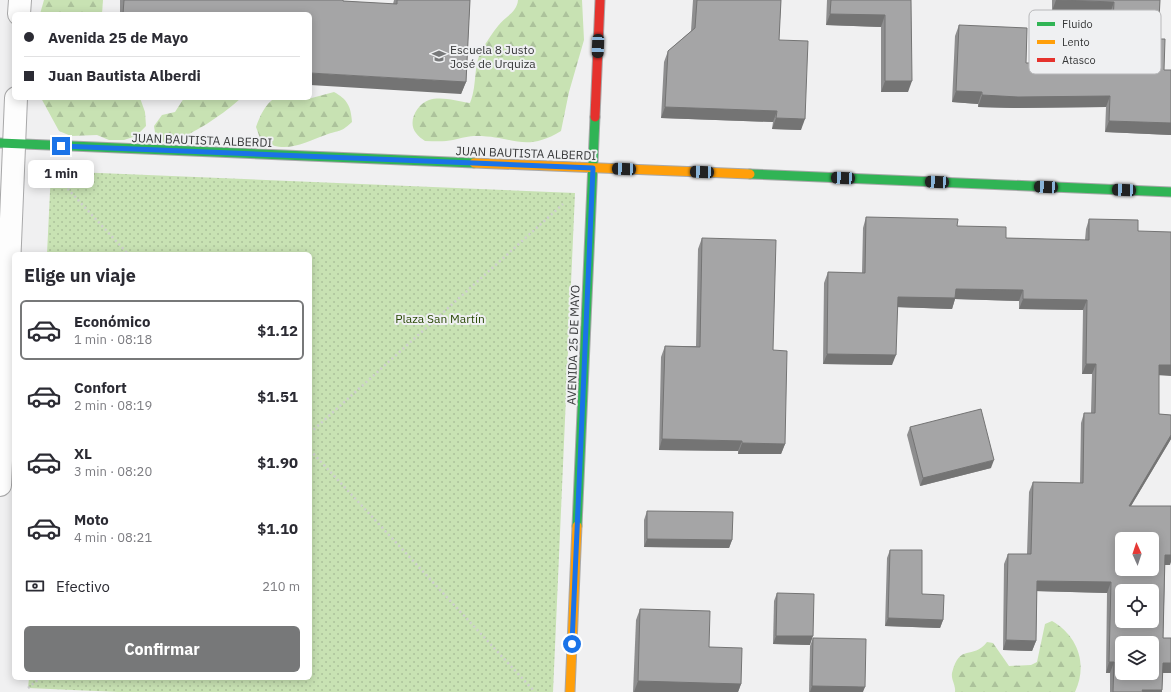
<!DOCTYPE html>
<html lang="es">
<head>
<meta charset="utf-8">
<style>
	:root { --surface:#fff; --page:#f2f2f3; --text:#2b2b33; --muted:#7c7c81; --line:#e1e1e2; --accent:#777879 }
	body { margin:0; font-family:"IBM Plex Sans",sans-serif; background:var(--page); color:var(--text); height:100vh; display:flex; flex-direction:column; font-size:15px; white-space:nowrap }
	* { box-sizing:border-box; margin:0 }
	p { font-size:13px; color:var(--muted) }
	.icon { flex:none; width:22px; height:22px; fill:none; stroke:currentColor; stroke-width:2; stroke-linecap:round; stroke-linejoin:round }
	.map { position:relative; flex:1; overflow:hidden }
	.details { position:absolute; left:12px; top:252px; width:300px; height:428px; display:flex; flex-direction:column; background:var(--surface); border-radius:6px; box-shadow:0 2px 10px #0003 }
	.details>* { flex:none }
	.guide { position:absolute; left:12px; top:12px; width:300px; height:88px; border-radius:6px; box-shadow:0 2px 10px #0003; display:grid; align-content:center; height:88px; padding:0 12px; background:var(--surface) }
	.needle { width:26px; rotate:357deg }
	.buttons { position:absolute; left:1115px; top:532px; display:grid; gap:8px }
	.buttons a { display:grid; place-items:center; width:44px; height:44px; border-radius:6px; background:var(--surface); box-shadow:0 2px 10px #0003; font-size:20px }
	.end { position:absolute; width:18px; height:18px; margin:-9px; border:5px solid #1a73e8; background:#fff; box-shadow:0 0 0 2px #fff }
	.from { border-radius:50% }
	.bubble { position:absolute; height:28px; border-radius:6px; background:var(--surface); box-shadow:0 2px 10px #0003; font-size:13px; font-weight:700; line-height:28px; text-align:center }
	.car { position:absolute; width:12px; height:24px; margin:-12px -6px; border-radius:5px; box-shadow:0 0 3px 1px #0007; background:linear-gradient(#222 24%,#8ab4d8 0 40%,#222 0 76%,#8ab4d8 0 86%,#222 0) }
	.guide b { display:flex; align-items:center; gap:14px; height:38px; font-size:15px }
	.guide b+b { border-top:1px solid var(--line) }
	.guide i { width:10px; height:10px; background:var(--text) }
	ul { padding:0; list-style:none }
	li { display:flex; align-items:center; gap:12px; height:60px; margin:0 8px 6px; padding:0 4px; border:2px solid transparent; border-radius:6px }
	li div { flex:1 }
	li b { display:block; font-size:15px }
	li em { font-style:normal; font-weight:700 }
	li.current { border-color:var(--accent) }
	li>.icon { width:36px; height:36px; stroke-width:1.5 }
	h2 { padding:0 12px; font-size:18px; line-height:48px }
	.pay { display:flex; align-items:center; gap:10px; height:44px; padding:0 12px; font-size:15px }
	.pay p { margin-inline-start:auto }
	.button { display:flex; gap:8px; margin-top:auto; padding:8px 12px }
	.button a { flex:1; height:46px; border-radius:6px; background:var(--accent); color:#fff; font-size:16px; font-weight:700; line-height:46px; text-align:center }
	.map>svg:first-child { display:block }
	.forest { fill:url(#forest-firs) }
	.park { fill:url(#park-dots) }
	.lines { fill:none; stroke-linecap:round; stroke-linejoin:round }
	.street-casing { stroke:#a8a8a9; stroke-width:24 }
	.fast-casing { stroke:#a8a8a9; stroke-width:11 }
	.slow-casing { stroke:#a8a8a9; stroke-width:11 }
	.jam-casing { stroke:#a8a8a9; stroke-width:11 }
	.path { stroke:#cecfcf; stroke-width:2.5; stroke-dasharray:2 3; stroke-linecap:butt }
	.street { stroke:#fdfdfd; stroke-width:22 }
	.fast { stroke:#30b455; stroke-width:9 }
	.slow { stroke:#ff9f0a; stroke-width:9 }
	.jam { stroke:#e5322d; stroke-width:9 }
	.wall { fill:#8e8e8f }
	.shaded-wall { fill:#747474 }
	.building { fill:#a5a5a6; stroke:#747474; fill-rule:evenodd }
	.route { stroke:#1a73e8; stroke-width:5 }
	.labels { text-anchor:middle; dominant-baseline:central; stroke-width:4; stroke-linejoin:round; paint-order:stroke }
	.poi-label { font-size:12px; fill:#363738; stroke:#eff0f2; text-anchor:start }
	.street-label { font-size:12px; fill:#363738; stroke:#eff0f2 }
	.park-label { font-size:12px; fill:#2a4806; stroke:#eff0f2 }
	.key { fill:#eff0f2; stroke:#b8b8ba; stroke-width:1 }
	.key-label { font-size:11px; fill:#363738 }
</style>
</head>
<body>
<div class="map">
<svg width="1171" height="692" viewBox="0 0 1171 692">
	<defs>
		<pattern id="forest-firs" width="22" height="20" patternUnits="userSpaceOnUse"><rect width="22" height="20" fill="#c8e2b3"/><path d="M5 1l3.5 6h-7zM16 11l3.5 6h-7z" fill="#acc29b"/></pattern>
		<pattern id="park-dots" width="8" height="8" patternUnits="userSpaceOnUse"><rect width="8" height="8" fill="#c8e2b3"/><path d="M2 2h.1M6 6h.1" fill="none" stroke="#acc29b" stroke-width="1.8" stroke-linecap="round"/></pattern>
	</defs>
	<rect width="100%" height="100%" fill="#f0f0f1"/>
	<g class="forest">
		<polygon points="44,0 103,0 102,14 40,14"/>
		<path d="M518,0H582L584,40L569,92L561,131C525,153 513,136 477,136C468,136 462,138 453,140C444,142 434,141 425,141C422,139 418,136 416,133C407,122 417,104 429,100C441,96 457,101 470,103C478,83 472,64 484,46C488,40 493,32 498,26C504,17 517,13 518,0Z"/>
		<path d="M334,92C347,99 351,106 352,122C341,132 341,130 328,134C303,143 287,154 261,141L256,127C260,116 265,104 275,98L308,99Z"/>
		<polygon points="41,98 140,98 145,112 146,126 136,136 124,140 109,140 97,135 71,136 59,131"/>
		<path d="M184,98H239L240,99C217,119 197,131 169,144L156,139L154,126L162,115L175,112Z"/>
		<path d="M1052,621C1078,636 1088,664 1075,692H955C956,685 951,680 952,673C960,642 972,661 987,642L993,643L1009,666L1031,665L1037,662L1045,624Z"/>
	</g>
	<polygon class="park" points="51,171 575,193 553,692 118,692 28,688 29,678 310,678 310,254 47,254"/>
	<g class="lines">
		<defs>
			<g id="street">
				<polyline points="19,14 20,0"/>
				<polyline points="0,485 16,98"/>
			</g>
			<g id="fast">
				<polyline points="0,143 474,163"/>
				<polyline points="750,174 1171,192"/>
				<polyline points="577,526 595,117"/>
			</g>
			<g id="slow">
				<polyline points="474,163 750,174"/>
				<polyline points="570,692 577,526"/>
			</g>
			<polyline id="jam" points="595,117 600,0"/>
		</defs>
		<use href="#street" class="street-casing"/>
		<use href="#fast" class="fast-casing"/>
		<use href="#slow" class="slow-casing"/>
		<use href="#jam" class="jam-casing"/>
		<g class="path">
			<polyline points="54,174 128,254"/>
			<polyline points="310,433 563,204"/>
			<polyline points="310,450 535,692"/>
			<polyline points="28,688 40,678"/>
		</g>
		<use href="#street" class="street"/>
		<use href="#fast" class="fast"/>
		<use href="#slow" class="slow"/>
		<use href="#jam" class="jam"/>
	</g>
	<g class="wall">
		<polygon points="120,0 343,0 343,1 393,4 394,0 470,0 466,82 461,94 310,14 120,14"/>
		<polygon points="693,0 781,0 779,40 801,130 772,129 773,122 661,118 664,62 668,51 691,31"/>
		<polygon points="827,0 911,0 908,92 881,92 881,27 826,25"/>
		<polygon points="1052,0 1160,0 1158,39 1164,70 1171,70 1171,135 1105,132 1106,107 1014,108 978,107 978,104 952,102 955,36 959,25 1026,63 1108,62 1110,14 1052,11"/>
		<polygon points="866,217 957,226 1006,238 1085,240 1086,229 1089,219 1138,231 1159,375 1159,414 1171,415 1171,439 1131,506 1170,565 1165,565 1162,690 1162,692 1110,692 1110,673 1106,673 1107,593 1037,591 1036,641 1032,651 1003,650 1004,564 1008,554 1027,554 1029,492 1033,482 1080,483 1081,423 1084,413 1091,413 1092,374 1082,374 1083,310 1019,309 1019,301 955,299 952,309 897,307 892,365 823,364 824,283 828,272 862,273 863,228"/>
		<polygon points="702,238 773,350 785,444 781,454 738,454 738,451 659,450 661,357 665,346 696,346 698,249"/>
		<polygon points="910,427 991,468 920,486 907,435"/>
		<polygon points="647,511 732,540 729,548 644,547 644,520"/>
		<polygon points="890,550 922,594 943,620 940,628 885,626 887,558"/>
		<polygon points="777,593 810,645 773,644 774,601"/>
		<polygon points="640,609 709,647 741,684 738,692 633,692 636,620"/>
		<polygon points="813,638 863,692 809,692 810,646"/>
	</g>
	<g class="shaded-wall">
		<polygon points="1056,0 1114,2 1110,14 1052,11"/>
		<polygon points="830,14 885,15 881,27 826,25"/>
		<polygon points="310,73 466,82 461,94 310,85"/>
		<polygon points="885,81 912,81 908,92 881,92"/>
		<polygon points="956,91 982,92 978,104 952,102"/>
		<polygon points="982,95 1110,96 1106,107 1014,108 978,107"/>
		<polygon points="665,107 777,111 773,122 661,118"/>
		<polygon points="776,118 805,119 801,130 772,129"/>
		<polygon points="1109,121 1171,123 1171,135 1105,132"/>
		<polygon points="956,289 1023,290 1019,301 955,299 952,309 894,307 898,297"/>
		<polygon points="1023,299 1087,300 1083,310 1019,309"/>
		<polygon points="827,354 896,355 892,365 823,364"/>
		<polygon points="1086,364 1096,364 1092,374 1082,374"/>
		<polygon points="1159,365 1171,365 1171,376 1156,375"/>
		<polygon points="1171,435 1171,439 1125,516 1129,506"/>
		<polygon points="662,439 742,441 738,451 659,450"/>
		<polygon points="742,443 785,444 781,454 738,454"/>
		<polygon points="994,460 991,468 920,486 923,478"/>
		<polygon points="647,539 732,540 729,548 644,547"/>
		<polygon points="1165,555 1171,555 1171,562 1170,565 1161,565"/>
		<polygon points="1037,581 1111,582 1107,593 1033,591"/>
		<polygon points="888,618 943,620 940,628 885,626"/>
		<polygon points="776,636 813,636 810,645 773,644"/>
		<polygon points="1006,640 1036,641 1032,651 1003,650"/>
		<polygon points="1109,662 1114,662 1110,673 1106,673"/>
		<polygon points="1163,663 1171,663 1171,673 1159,673"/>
		<polygon points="638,681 741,684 738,692 634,692"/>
		<polygon points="812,686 865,687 863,692 810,692"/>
		<rect x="1142" y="690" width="20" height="2"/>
	</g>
	<g class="building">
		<polygon points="124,0 343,0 343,1 397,4 397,0 470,0 466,82 310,73 310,14 123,14"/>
		<polygon points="697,0 781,0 779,40 808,41 805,119 776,118 777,111 665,107 668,51 695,28"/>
		<polygon points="831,0 911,0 912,81 885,81 885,15 830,14"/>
		<polygon points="1058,0 1160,0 1158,39 1165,39 1164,70 1171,70 1171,123 1109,121 1110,96 1018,97 982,95 982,92 956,91 959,25 1027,28 1026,63 1111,62 1114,2"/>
		<path d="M866,217L958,219L957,226L1006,227V238L1089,240V219L1138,220V231L1171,232V365H1159V414L1171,415V435L1129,506H1171V555H1165L1163,638H1171V663H1163L1162,690H1142L1143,692H1113L1114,662H1109L1111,582L1037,581L1036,641L1006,640L1008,554H1031L1033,482L1083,483L1084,413H1095L1096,364H1086L1087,300L1023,299V290L956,289L955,298L898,297L896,355L827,354L828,272L865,273ZM1122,539H1152V569H1122ZM1122,591H1152V621H1122ZM1122,643H1152V673H1122Z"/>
		<polygon points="702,238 776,240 773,350 787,351 785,444 742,443 742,441 662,439 665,346 700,347"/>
		<polygon points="981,409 994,460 923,478 910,427"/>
		<polygon points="647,511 733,512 732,540 647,539"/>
		<polygon points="890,550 922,550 922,594 944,595 943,620 888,618"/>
		<polygon points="777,593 814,594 813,636 776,636"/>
		<polygon points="640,609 710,611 709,647 742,648 741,684 638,681"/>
		<polygon points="813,638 866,639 865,687 812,686"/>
	</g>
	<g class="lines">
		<polyline class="route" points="61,146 593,168 572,644"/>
	</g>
	<defs>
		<symbol id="school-bare" viewBox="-9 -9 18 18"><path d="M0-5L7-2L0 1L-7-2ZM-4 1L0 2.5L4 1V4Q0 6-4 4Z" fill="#777879" stroke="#eff0f2" stroke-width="2.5" paint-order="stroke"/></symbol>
	</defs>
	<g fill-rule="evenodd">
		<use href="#school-bare" x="429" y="46" width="20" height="20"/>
	</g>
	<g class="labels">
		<g class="poi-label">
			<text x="450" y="49">Escuela 8 Justo<tspan x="450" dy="14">José de Urquiza</tspan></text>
		</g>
		<g class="street-label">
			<text transform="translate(202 140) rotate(2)">JUAN BAUTISTA ALBERDI</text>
			<text transform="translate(526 153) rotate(2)">JUAN BAUTISTA ALBERDI</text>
			<text transform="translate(573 345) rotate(-88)">AVENIDA 25 DE MAYO</text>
		</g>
		<g class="park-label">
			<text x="440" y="318">Plaza San Martín</text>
		</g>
	</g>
	<rect x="1029" y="10" width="132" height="64" rx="6" class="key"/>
	<rect x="1037" y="22" width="18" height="4" fill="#30b455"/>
	<rect x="1037" y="40" width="18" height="4" fill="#ff9f0a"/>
	<rect x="1037" y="58" width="18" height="4" fill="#e5322d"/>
	<g class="key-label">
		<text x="1062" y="28">Fluido</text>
		<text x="1062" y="46">Lento</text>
		<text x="1062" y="64">Atasco</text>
	</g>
</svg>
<div class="buttons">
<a><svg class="needle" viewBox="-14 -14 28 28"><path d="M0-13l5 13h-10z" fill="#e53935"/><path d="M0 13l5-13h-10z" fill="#7c7c81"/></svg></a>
<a><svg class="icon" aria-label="locate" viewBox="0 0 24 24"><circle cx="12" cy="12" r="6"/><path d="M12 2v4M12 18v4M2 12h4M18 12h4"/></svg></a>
<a><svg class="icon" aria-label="layers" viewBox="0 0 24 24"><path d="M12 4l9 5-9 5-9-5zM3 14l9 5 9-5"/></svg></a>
</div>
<i class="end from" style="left:572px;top:644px"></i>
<i class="end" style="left:61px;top:146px"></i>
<div class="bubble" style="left:28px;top:160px;width:66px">1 min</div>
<i class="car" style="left:598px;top:46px;rotate:182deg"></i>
<i class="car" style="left:624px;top:169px;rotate:272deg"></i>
<i class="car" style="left:702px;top:172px;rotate:272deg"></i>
<i class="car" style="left:843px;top:178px;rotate:273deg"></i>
<i class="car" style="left:937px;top:182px;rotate:273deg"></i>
<i class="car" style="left:1046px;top:187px;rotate:273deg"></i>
<i class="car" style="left:1124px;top:190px;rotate:272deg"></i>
<div class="guide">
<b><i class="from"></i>Avenida 25 de Mayo</b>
<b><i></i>Juan Bautista Alberdi</b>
</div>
<section class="details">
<h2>Elige un viaje</h2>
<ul>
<li class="current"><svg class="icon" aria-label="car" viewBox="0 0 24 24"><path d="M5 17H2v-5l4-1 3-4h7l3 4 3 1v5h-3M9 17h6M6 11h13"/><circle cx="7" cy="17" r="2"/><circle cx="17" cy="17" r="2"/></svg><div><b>Económico</b><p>1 min · 08:18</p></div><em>$1.12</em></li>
<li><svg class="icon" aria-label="car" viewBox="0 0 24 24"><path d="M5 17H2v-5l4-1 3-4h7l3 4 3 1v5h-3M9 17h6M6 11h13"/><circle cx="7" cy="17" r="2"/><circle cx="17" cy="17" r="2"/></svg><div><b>Confort</b><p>2 min · 08:19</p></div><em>$1.51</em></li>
<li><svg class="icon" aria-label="car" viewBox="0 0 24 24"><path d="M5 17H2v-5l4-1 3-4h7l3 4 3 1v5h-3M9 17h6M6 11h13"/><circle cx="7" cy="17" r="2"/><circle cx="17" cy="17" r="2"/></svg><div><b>XL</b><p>3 min · 08:20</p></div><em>$1.90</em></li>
<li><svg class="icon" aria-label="car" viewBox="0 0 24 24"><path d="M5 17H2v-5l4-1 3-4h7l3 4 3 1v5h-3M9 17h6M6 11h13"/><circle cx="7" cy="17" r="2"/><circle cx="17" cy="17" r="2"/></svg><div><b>Moto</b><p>4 min · 08:21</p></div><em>$1.10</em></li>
</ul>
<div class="pay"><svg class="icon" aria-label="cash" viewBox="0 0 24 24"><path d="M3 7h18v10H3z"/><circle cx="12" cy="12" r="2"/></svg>Efectivo<p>210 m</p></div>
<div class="button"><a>Confirmar</a></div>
</section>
</div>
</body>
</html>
